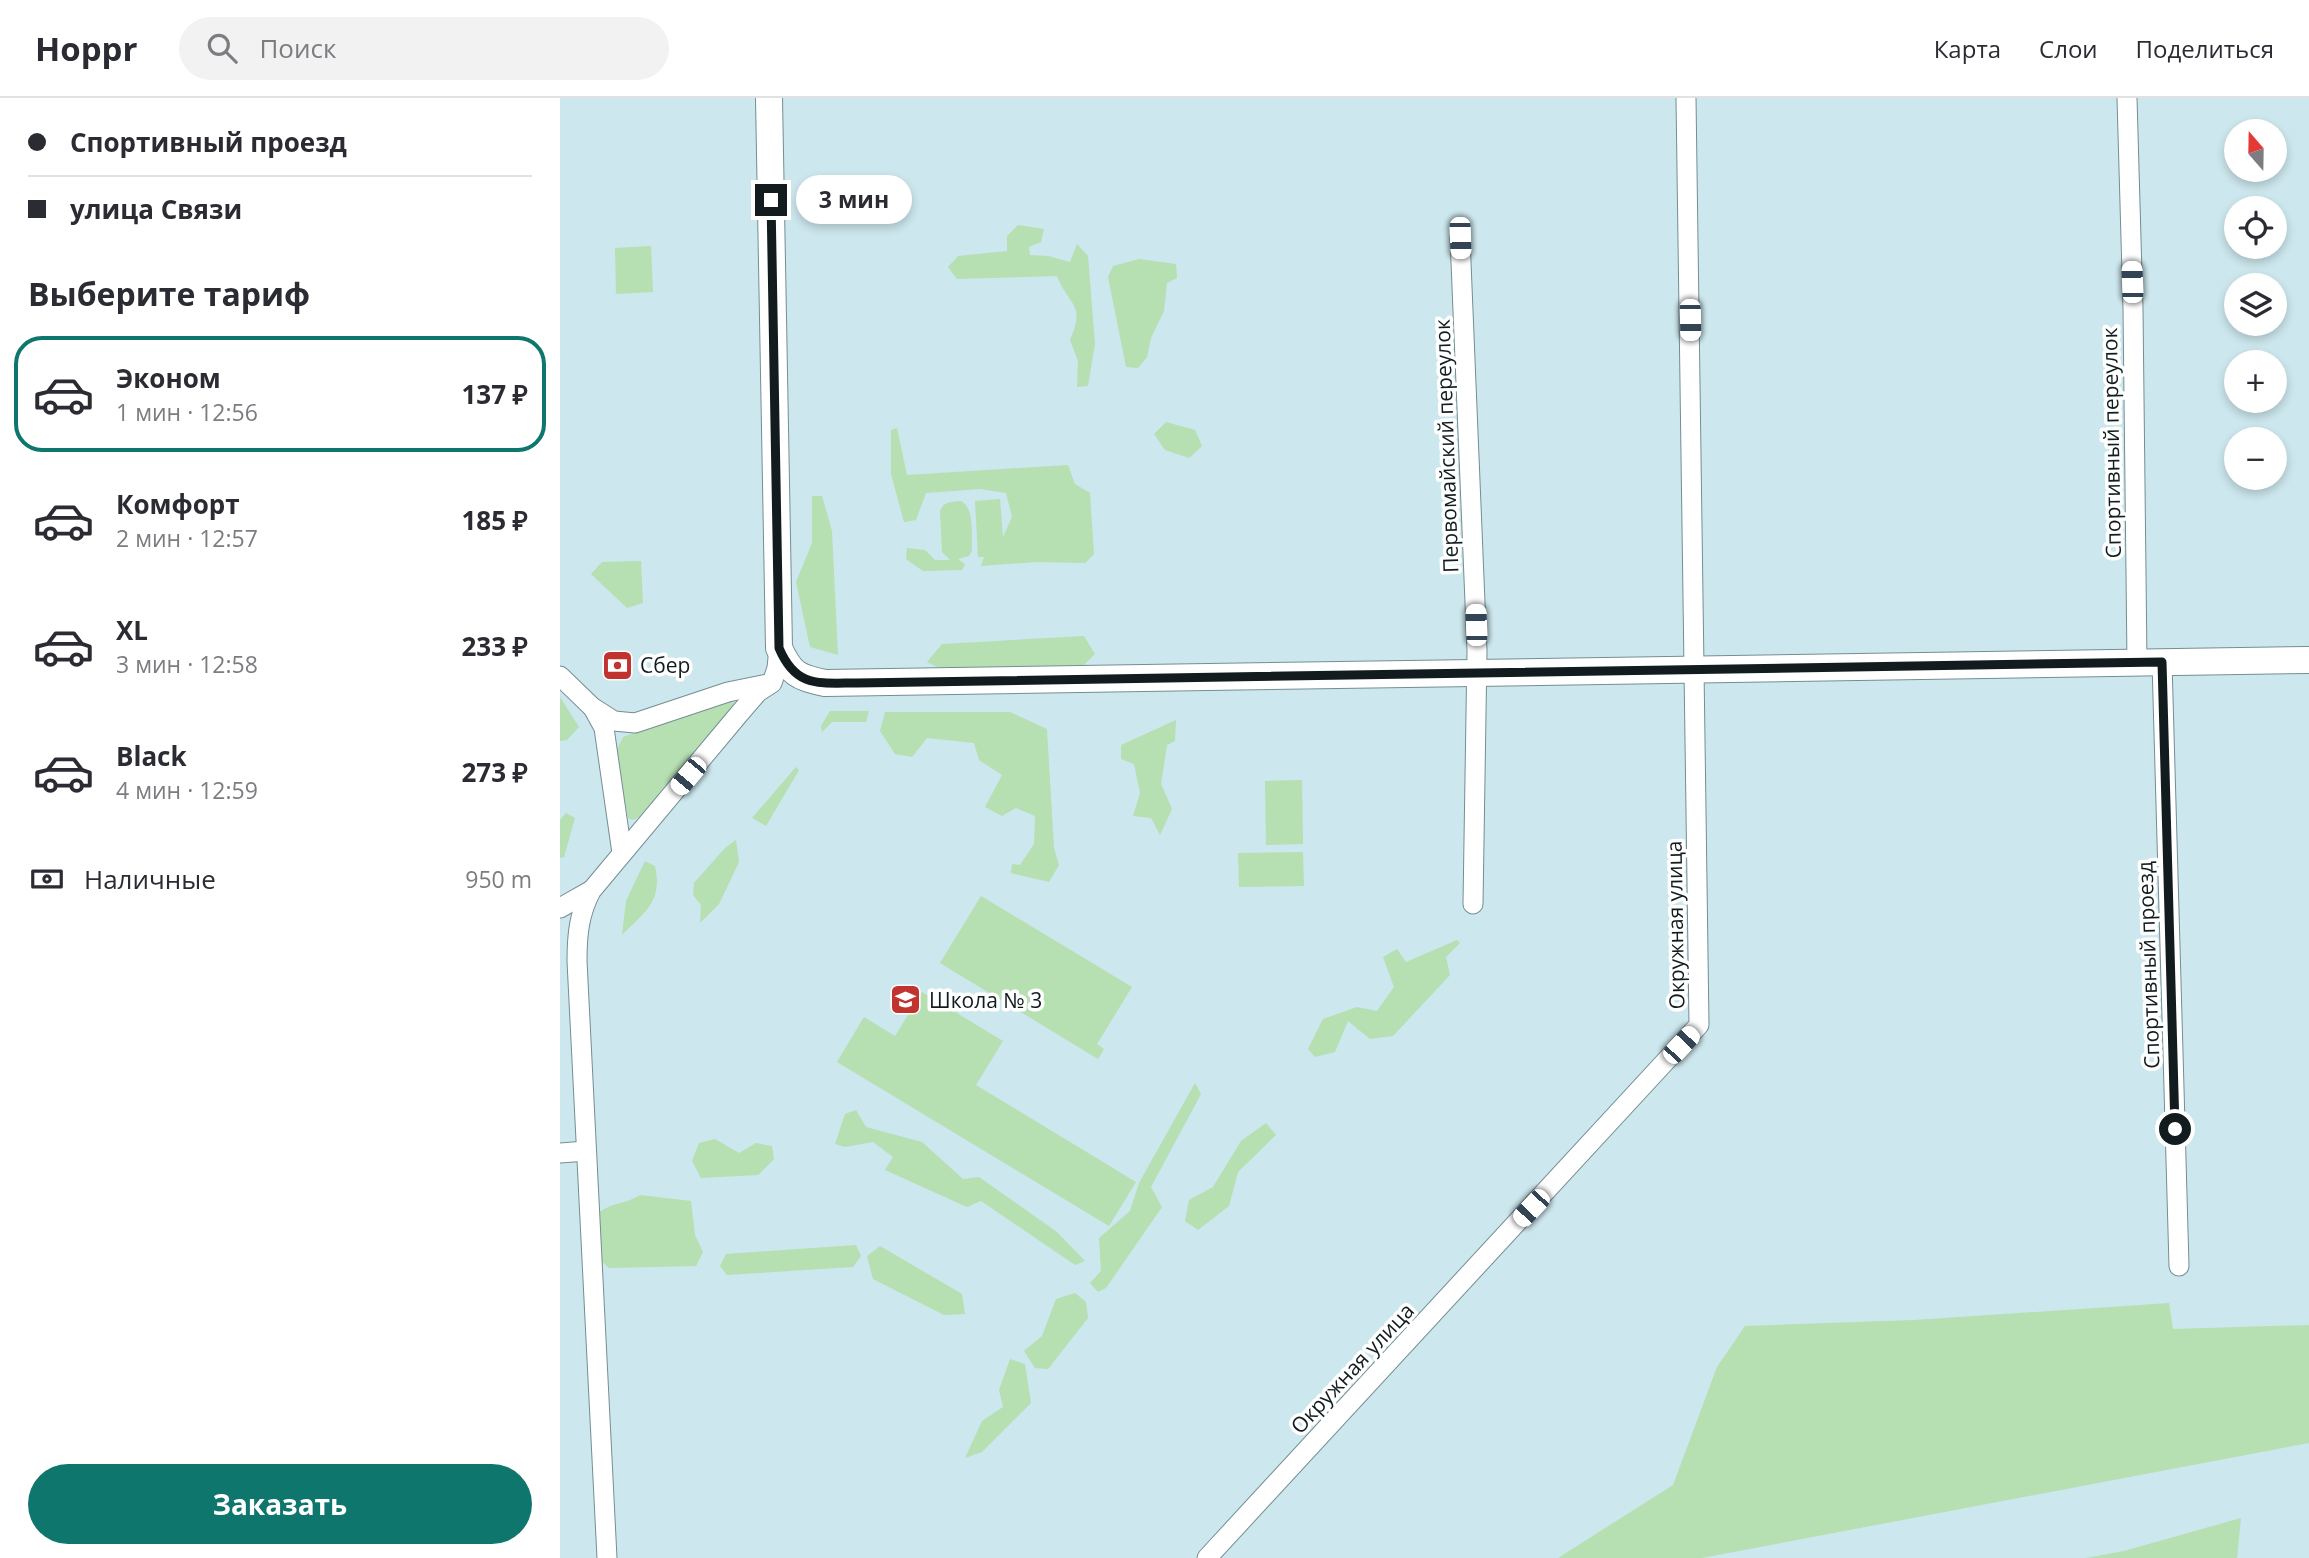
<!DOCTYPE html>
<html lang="ru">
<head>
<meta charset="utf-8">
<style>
	:root { --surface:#fff; --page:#f2f2f3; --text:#2b2b33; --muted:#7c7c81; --line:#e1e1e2; --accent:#0f766e }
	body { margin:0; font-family:"Open Sans",sans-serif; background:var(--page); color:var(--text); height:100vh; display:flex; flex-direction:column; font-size:26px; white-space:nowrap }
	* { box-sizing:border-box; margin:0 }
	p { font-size:23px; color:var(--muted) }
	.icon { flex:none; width:38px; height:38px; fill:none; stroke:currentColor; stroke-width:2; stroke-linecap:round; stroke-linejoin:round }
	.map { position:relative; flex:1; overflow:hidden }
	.drawer { display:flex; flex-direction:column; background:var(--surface); width:560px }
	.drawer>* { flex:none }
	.top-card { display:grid; align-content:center; height:154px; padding:0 28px; background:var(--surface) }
	.needle { width:46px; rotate:340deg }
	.buttons { position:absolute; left:1664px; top:21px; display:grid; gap:14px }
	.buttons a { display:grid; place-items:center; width:63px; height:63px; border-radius:50%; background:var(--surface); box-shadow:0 4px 10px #0003; font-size:35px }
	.end { position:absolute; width:32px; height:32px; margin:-16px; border:9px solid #121c1e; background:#fff; box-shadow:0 0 0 4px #fff }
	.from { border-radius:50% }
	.bubble { position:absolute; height:49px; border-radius:24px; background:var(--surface); box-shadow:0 4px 10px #0003; font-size:23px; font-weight:700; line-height:49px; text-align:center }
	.car { position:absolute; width:21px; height:42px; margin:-21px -10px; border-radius:9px; box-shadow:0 0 5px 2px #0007; background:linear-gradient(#fff 24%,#345 0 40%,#fff 0 76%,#345 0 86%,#fff 0) }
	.top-card b { display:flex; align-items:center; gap:24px; height:66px; font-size:26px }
	.top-card b+b { border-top:2px solid var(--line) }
	.top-card i { width:18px; height:18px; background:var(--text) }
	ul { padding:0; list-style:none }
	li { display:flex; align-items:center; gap:21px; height:116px; margin:0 14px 10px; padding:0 14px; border:4px solid transparent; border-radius:28px }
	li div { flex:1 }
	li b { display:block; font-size:26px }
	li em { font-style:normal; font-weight:700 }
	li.selected { border-color:var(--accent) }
	li>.icon { width:63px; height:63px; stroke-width:1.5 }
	h2 { padding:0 28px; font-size:32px; line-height:84px }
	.pay { display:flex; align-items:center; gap:18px; height:77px; padding:0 28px; font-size:26px }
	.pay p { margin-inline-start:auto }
	.button { display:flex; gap:14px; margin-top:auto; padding:14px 28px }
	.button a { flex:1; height:80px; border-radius:42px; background:var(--accent); color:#fff; font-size:28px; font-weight:700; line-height:80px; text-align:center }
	header { display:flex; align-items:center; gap:42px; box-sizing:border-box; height:98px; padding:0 35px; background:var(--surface); border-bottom:2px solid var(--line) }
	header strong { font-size:33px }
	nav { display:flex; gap:38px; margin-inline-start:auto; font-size:24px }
	.search { width:490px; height:63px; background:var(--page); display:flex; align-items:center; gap:18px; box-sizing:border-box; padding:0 24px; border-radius:38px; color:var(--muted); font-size:26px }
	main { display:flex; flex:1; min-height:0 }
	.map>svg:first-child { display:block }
	.green { fill:#b6dfb2 }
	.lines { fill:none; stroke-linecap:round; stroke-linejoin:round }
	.street-casing { stroke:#748e93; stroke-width:21 }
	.secondary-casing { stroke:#748e93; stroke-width:28 }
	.street { stroke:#fff; stroke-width:19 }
	.secondary { stroke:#fff; stroke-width:26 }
	.route { stroke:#121c1e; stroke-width:9 }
	.labels { text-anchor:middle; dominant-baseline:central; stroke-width:7; stroke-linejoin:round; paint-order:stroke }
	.street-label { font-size:21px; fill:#121c1e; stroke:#fff }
	.poi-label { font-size:21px; fill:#121c1e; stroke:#fff; text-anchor:start }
</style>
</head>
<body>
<header>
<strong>Hoppr</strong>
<div class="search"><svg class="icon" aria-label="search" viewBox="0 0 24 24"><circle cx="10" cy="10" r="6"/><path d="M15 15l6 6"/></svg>Поиск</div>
<nav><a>Карта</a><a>Слои</a><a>Поделиться</a></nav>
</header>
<main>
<section class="drawer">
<div class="top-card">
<b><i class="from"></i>Спортивный проезд</b>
<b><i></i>улица Связи</b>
</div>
<h2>Выберите тариф</h2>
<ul>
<li class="selected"><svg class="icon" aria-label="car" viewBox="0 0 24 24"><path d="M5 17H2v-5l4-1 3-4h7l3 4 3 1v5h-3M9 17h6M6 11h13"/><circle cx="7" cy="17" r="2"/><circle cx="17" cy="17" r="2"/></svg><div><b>Эконом</b><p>1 мин · 12:56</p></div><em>137 ₽</em></li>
<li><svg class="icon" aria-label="car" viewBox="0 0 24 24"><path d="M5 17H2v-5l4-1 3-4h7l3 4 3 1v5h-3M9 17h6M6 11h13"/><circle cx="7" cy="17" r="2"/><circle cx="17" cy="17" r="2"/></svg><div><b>Комфорт</b><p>2 мин · 12:57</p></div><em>185 ₽</em></li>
<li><svg class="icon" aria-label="car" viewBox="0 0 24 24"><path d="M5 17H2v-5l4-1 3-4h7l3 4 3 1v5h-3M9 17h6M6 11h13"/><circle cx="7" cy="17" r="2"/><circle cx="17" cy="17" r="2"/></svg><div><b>XL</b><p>3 мин · 12:58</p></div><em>233 ₽</em></li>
<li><svg class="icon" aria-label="car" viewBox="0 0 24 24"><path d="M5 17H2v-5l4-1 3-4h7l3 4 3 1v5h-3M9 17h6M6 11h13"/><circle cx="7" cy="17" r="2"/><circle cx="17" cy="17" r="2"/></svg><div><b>Black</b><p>4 мин · 12:59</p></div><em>273 ₽</em></li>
</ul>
<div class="pay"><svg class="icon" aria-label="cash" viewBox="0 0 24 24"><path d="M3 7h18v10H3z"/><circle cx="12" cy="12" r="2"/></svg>Наличные<p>950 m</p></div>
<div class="button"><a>Заказать</a></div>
</section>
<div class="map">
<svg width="1749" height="1460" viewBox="0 0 1749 1460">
	<rect width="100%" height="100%" fill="#cce7ed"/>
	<g class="green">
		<path d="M458,127L484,131L481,144L469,149L470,157L488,158L510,164L517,146L528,158L535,246L528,288L517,289L518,263L510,242C526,206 509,208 497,178L397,181L388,169L398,158L447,153V138Z"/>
		<polygon points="91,148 93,194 56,196 55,150"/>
		<polygon points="579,161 616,166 617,180 607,185 604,213 591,240 587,259 578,270 566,269 548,179 553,168"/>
		<polygon points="606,324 635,332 642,348 629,360 605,352 594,336"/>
		<polygon points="337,330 347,377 508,367 515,386 530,395 534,456 525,465 477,464 421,468 424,459 418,459 415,403 440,401 443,439 452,419 446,395 420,391 366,395 356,422 344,424 331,376 331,332"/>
		<polygon points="252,398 262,398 272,433 278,557 250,549 236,484 252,445"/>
		<path d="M401,403C415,410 411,438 412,452L409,458L398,461L405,466L402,472L363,473L346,461L347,450L365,452L375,462H390L382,454L380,413C384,403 391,404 401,403Z"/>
		<polygon points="81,463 83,505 67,510 31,476 42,464"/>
		<polygon points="524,538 535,556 524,567 379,570 367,564 382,546"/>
		<polygon points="0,599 19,629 7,642 0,643"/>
		<polygon points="169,601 174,604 173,608 79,719 73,722 68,720 56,653 63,639"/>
		<polygon points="270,613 309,613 306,624 272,624 262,634 261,628"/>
		<polygon points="325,614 450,614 487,631 494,750 499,767 489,784 451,775 452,766 460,767 474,746 475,718 456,710 442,718 425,709 442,677 419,662 414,645 367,640 352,659 335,656 320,633"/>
		<polygon points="616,622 615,643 607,647 601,686 612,711 600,737 591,720 573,718 580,695 574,666 561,661 561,647"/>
		<polygon points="236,669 239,672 206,728 192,720"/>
		<polygon points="742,682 743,746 706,747 705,683"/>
		<polygon points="6,715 15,720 4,759 0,760 0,722"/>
		<polygon points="176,742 179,764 159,806 140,825 141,807 133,797 134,785 165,750"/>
		<polygon points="743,754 744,788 679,789 678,755"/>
		<path d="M85,763L95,768C103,803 85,814 62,837L66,803Z"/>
		<polygon points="421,798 572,889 537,946 544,951 538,961 380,865"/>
		<polygon points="897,842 900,845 886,859 890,877 833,938 810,941 788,923 775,954 755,959 748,951 763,921 797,909 817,913 834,889 823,859 837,851 846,864"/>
		<polygon points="362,894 443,943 416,987 576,1084 549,1128 277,964 304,919 335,938"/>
		<polygon points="635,985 641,996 591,1089 602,1109 546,1190 538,1194 530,1185 541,1173 539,1140 570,1113 579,1085"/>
		<polygon points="296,1012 306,1029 362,1044 403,1081 419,1079 497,1134 525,1163 515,1167 421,1103 407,1109 325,1072 333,1059 313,1044 285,1049 275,1046 285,1016"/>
		<polygon points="706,1025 716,1037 678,1074 669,1108 638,1132 625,1123 629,1102 653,1089 681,1043"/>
		<polygon points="155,1041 179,1055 196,1045 212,1048 214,1061 198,1077 141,1080 132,1063 139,1045"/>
		<path d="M80,1097L131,1103L135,1137L143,1154L136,1168L49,1170L40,1162L37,1116C51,1104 64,1107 80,1097Z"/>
		<polygon points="296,1147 301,1158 293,1169 167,1177 160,1168 166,1156"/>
		<polygon points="320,1148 402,1196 405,1216 384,1217 313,1181 307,1158"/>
		<polygon points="515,1195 526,1204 528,1220 488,1271 475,1270 464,1253 482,1238 496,1201"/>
		<polygon points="1609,1205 1613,1231 1749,1227 1749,1345 1142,1460 998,1460 1113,1387 1157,1269 1185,1228 1354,1222"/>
		<polygon points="450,1261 465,1266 471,1305 422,1354 405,1360 422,1323 443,1309 439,1292"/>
		<polygon points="1681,1420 1677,1460 1526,1460 1564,1453"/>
	</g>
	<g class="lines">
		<defs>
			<g id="street">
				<polyline points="1567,0 1573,211 1577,564"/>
				<polyline points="900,140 917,553 913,806"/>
				<polyline points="1602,564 1619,1168"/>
				<polyline points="0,578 32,609 54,623 75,625 168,594 208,586"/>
				<polyline points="33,610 44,630 62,755"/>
				<polyline points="0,810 30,793"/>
				<polyline points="0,1055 26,1053"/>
				<path d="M47,1460L17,863C17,837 19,816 31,793L179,616L198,594L212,585L217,570L219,550"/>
				<polyline points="647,1460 1139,927 1126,0"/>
			</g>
			<path id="secondary" d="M209,0L219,550C231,576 237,579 265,585L1749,562"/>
		</defs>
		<use href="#street" class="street-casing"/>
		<use href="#secondary" class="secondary-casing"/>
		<use href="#street" class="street"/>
		<use href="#secondary" class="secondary"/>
	</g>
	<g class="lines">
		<path class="route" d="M211,102L219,550C236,590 258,585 297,585L1602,564L1615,1031"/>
	</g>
	<defs>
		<symbol id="bank-square" viewBox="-11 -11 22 22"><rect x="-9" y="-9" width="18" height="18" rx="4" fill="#c1332e" stroke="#fff"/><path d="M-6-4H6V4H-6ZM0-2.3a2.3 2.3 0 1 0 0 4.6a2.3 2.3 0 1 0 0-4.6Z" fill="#fff"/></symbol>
		<symbol id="school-square" viewBox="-11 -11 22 22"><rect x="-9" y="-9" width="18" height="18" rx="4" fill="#c1332e" stroke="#fff"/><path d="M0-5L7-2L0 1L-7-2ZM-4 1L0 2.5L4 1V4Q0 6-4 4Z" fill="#fff"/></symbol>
	</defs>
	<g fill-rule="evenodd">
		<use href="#bank-square" x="40" y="550" width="35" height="35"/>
		<use href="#school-square" x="328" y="884" width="35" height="35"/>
	</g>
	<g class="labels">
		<g class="street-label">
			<text transform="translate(1551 345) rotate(-91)">Спортивный переулок</text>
			<text transform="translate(886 348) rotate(-92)">Первомайский переулок</text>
			<text transform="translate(1115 827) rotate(-91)">Окружная улица</text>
			<text transform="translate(1588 867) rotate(-92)">Спортивный проезд</text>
			<text transform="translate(792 1270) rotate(-47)">Окружная улица</text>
		</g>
		<g class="poi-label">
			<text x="80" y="567">Сбер</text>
			<text x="369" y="902">Школа № 3</text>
		</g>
	</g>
</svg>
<div class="buttons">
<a><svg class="needle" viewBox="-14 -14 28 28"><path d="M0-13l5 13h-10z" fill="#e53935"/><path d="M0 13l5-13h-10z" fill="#7c7c81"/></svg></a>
<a><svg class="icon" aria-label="locate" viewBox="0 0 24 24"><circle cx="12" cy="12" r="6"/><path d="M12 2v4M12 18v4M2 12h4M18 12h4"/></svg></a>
<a><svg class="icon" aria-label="layers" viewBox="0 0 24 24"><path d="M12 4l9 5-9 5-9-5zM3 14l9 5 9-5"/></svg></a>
<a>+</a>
<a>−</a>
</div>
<i class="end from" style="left:1615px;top:1031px"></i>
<i class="end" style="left:211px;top:102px"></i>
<div class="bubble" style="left:236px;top:77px;width:116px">3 мин</div>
<i class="car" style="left:900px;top:140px;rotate:178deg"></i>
<i class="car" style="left:1572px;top:184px;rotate:358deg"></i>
<i class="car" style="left:1130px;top:222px;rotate:179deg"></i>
<i class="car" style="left:916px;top:527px;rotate:358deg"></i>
<i class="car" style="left:128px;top:678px;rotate:220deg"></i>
<i class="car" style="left:1121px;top:947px;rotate:43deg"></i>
<i class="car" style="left:971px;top:1110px;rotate:223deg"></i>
</div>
</main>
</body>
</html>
